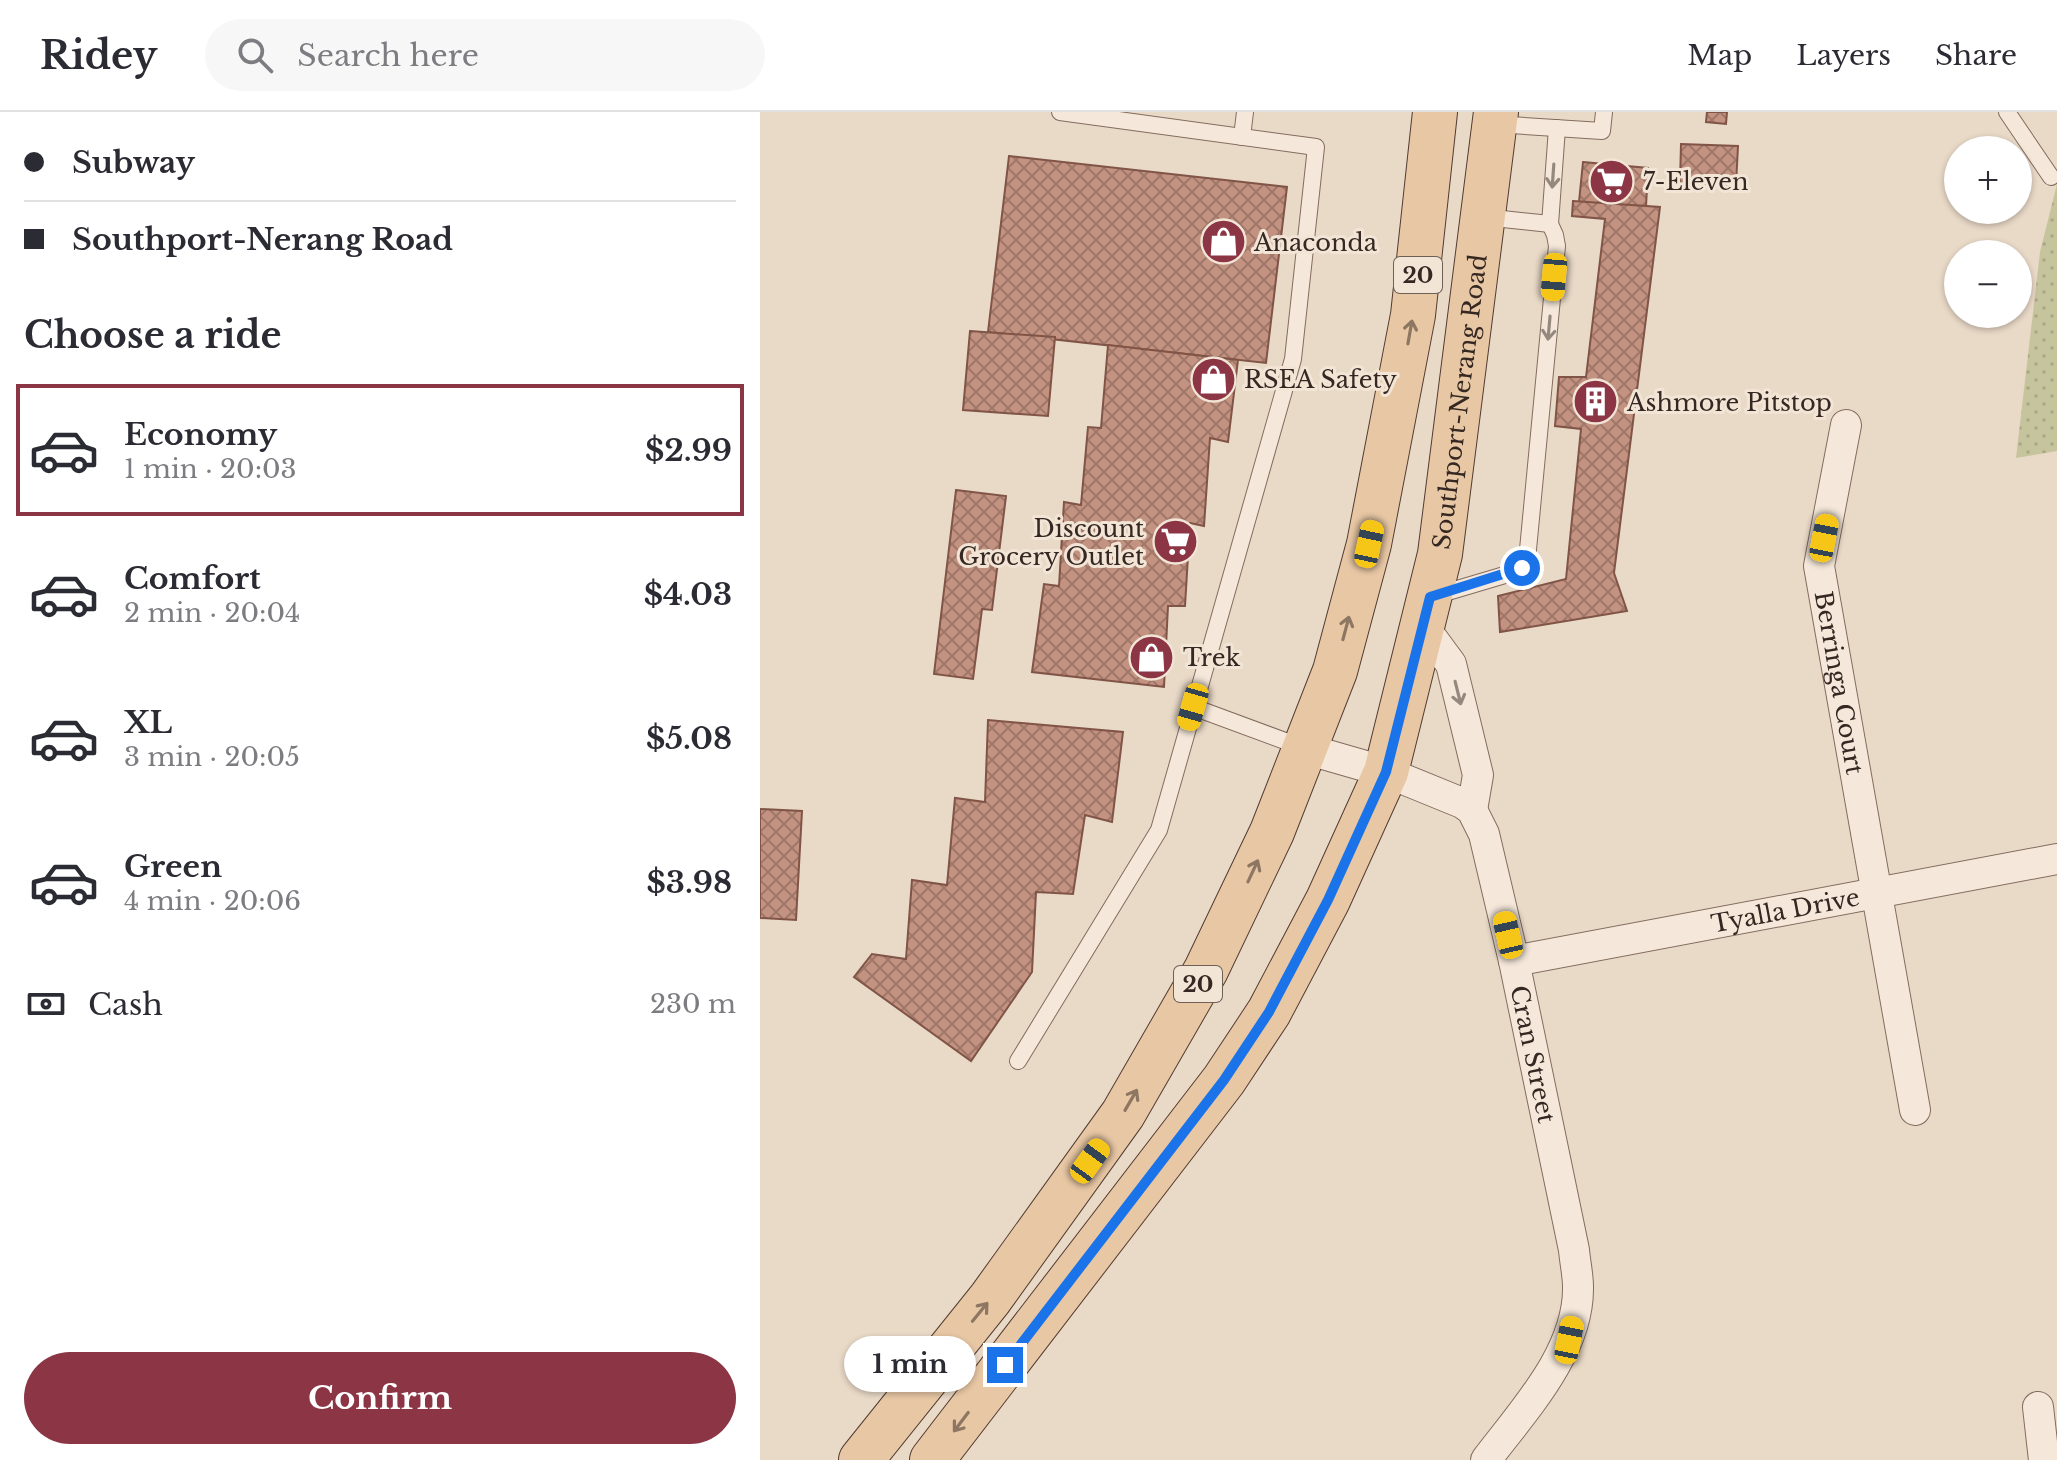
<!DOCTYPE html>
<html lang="en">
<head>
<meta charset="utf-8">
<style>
	:root { --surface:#fff; --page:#f7f7f7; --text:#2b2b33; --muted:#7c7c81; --line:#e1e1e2; --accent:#8c3545 }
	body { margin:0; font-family:"Libre Baskerville",serif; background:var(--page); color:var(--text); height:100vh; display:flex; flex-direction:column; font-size:30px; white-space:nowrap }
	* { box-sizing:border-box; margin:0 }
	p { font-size:26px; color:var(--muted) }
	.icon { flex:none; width:44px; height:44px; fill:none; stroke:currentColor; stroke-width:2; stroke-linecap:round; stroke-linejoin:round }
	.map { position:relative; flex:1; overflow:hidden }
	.sheet { display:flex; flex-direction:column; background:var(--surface); width:760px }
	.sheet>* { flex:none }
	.hud { display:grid; align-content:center; height:176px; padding:0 24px; background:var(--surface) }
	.controls { position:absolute; left:1184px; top:24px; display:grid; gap:16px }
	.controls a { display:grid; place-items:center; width:88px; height:88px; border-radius:50%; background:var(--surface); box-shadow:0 2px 6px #0004; font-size:40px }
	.end { position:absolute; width:36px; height:36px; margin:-18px; border:10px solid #1a73e8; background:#fff; box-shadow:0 0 0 4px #fff }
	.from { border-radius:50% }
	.bubble { position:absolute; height:56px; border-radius:28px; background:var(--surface); box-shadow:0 2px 6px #0004; font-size:26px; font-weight:700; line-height:56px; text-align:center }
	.car { position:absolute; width:24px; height:48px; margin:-24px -12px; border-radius:10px; box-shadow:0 0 6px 2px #0007; background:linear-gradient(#f5c518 24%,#345 0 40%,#f5c518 0 76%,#345 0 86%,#f5c518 0) }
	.hud b { display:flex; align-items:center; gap:28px; height:76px; font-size:30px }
	.hud b+b { border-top:2px solid var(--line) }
	.hud i { width:20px; height:20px; background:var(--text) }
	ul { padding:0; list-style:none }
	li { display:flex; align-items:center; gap:24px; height:132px; margin:0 16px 12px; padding:0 8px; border:4px solid transparent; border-radius:0px }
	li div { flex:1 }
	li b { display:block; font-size:30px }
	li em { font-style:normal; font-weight:700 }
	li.current { border-color:var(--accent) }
	li>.icon { width:72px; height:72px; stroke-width:1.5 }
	h2 { padding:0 24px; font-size:36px; line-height:96px }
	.pay { display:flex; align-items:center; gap:20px; height:88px; padding:0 24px; font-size:30px }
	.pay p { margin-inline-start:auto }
	.primary-button { display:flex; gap:16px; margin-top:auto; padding:16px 24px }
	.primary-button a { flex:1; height:92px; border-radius:48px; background:var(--accent); color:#fff; font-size:32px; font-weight:700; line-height:92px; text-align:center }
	header { display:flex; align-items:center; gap:48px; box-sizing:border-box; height:112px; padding:0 40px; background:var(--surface); border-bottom:2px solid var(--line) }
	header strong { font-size:38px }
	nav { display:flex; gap:44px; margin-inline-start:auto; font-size:28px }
	.search { width:560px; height:72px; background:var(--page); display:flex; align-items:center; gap:20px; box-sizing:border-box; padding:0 28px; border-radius:44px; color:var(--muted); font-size:30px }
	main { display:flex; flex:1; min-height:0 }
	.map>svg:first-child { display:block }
	.park { fill:url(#park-dots) }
	.building { fill:url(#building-cross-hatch); stroke:#805447; stroke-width:2 }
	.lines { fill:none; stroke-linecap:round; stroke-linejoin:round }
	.lane-casing { stroke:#836c5f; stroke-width:18 }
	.street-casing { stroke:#836c5f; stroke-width:32 }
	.primary-casing { stroke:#523b32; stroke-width:46 }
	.lane { stroke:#f5e8da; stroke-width:16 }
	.street { stroke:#f5e8da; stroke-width:30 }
	.primary { stroke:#e8c7a4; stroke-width:44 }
	.oneway { stroke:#95887e }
	.oneway2 { stroke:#8e7762 }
	.route { stroke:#1a73e8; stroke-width:10 }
	.labels { text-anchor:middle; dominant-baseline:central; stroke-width:6; stroke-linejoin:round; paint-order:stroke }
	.shield { fill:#f2e5d6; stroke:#6e6057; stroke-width:2 }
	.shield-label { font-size:22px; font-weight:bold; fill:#352721 }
	.poi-label { font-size:24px; fill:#352721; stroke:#f2e5d6; text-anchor:start }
	.street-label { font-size:24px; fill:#352721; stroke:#f2e5d6 }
</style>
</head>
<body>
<header>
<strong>Ridey</strong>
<div class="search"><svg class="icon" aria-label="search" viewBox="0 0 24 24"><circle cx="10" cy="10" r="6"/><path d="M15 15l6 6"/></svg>Search here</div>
<nav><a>Map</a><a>Layers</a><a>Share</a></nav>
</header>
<main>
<section class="sheet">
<div class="hud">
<b><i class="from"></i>Subway</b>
<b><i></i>Southport-Nerang Road</b>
</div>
<h2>Choose a ride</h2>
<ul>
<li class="current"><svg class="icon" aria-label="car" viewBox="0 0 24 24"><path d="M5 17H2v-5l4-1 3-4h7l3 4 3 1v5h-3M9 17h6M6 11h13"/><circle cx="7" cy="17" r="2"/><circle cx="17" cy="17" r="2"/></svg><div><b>Economy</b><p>1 min · 20:03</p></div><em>$2.99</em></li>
<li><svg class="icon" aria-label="car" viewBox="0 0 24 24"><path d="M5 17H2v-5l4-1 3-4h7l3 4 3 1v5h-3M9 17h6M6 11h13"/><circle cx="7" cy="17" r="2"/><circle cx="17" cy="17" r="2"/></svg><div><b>Comfort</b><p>2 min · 20:04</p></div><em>$4.03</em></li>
<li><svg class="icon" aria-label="car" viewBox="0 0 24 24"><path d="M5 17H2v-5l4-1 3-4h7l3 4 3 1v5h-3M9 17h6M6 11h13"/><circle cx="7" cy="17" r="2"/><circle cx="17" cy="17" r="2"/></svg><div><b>XL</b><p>3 min · 20:05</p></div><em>$5.08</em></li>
<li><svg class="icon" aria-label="car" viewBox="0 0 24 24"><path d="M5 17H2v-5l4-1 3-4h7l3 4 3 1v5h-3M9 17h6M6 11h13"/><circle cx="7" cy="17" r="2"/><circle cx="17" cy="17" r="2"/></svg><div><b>Green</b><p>4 min · 20:06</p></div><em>$3.98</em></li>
</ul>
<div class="pay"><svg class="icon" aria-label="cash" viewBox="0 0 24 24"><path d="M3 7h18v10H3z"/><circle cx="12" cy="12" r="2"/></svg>Cash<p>230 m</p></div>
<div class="primary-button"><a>Confirm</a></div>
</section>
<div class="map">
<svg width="1297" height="1348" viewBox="0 0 1297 1348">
	<defs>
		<pattern id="park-dots" width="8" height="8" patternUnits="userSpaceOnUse" patternTransform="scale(2)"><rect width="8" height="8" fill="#c6c49c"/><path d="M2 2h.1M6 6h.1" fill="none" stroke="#aba886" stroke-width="1.8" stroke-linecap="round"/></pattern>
		<pattern id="building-cross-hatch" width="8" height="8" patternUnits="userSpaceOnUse" patternTransform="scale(2)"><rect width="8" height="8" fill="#c39281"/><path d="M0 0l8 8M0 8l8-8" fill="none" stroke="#9f7769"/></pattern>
	</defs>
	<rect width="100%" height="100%" fill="#e9d9c7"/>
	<polygon class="park" points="1297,72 1297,339 1256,346 1280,140"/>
	<g class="building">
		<polygon points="947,0 967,0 966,12 946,10"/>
		<polygon points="921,32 978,34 976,73 920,71"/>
		<polygon points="249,44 527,75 506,251 228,220"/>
		<polygon points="823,50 888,56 886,95 819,90"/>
		<polygon points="813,89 900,95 854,461 867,499 740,520 738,484 806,467 821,317 795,314 799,265 826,265 845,107 812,104"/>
		<polygon points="210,219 295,225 288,304 203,298"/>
		<polygon points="348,233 478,248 468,330 450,326 444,414 430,411 425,494 408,494 404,575 272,560 284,472 299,474 304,390 321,393 328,315 341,316"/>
		<polygon points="196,378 246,384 232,498 222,497 213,567 174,562"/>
		<polygon points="228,608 363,620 352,710 325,703 313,782 276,780 272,860 211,949 94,865 112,842 146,847 152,768 187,773 195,686 225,690"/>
		<polygon points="0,697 42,699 36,808 0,806"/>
	</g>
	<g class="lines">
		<defs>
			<g id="lane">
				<polyline points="1247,0 1291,65"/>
				<polyline points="735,12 842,19 844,0"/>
				<polyline points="482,25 485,0"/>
				<polyline points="724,105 790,112"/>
				<polyline points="674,484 758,459 767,448 797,134 795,123 790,112 797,16"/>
				<polyline points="433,595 544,636"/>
				<polyline points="258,949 399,718 533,247 556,35 300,0"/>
			</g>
			<g id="street">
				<path id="s1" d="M1086,313L1059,454L1155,998"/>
				<polyline points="663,514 691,552 718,663 712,698"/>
				<path id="s2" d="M546,637L626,660L702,691L712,698L724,722L754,849L814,1138C815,1150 818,1163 818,1175C819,1240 763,1299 726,1348"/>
				<path id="s3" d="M754,849L1297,747"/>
				<polyline points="1278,1295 1284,1348"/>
			</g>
			<g id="primary">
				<polyline points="101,1348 230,1187 363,1002 446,858 512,720 575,559 609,432 653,203 675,0"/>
				<path id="s4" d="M172,1348L464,968L509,900L568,788L626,660L680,442L736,0"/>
			</g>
		</defs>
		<use href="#lane" class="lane-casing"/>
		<use href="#street" class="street-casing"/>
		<use href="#primary" class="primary-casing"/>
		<use href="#lane" class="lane"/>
		<use href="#street" class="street"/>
		<use href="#primary" class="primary"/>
	</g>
	<defs><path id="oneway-shaft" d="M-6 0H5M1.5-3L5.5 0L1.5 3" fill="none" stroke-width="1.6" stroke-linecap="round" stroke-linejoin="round" transform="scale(2)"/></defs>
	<g class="oneway">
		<use href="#oneway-shaft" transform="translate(793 64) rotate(94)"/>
		<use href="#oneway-shaft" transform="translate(789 216) rotate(95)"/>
		<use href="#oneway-shaft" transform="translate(698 581) rotate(76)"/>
	</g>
	<g class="oneway2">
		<use href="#oneway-shaft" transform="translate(650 220) rotate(-80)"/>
		<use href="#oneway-shaft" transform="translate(586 516) rotate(-75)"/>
		<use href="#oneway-shaft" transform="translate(493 759) rotate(-65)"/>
		<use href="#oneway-shaft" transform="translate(371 988) rotate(-60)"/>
		<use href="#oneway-shaft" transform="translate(220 1200) rotate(-51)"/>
		<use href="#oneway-shaft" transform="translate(201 1310) rotate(127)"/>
	</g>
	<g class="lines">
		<polyline class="route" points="245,1253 464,968 509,900 568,788 626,660 670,485 762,456"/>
	</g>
	<defs>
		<symbol id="supermarket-disc" viewBox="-11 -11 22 22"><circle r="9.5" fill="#8c3545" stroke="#f2e5d6"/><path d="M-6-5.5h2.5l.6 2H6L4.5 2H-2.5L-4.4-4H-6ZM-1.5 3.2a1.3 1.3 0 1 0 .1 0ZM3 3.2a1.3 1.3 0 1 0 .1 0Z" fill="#fff"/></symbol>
		<symbol id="shop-disc" viewBox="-11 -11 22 22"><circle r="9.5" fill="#8c3545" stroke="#f2e5d6"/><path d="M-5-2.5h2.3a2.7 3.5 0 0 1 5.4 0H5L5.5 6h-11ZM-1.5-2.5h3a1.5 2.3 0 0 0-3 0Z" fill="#fff"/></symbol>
		<symbol id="building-disc" viewBox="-11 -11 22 22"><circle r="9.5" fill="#8c3545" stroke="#f2e5d6"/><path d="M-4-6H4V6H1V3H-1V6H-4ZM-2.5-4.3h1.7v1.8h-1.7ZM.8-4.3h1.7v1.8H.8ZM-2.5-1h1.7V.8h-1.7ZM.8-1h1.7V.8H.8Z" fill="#fff"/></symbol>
	</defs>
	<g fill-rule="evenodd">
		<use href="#supermarket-disc" x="826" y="44" width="51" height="51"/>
		<use href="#shop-disc" x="438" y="104" width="51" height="51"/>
		<use href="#shop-disc" x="428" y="242" width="51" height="51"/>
		<use href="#building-disc" x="810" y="264" width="51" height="51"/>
		<use href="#supermarket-disc" x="390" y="404" width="51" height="51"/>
		<use href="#shop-disc" x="366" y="520" width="51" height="51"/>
	</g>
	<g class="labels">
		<g class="shield">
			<rect x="634" y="145" width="48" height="36" rx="6"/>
			<rect x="414" y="854" width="48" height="36" rx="6"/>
		</g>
		<g class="shield-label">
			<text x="658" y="163">20</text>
			<text x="438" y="872">20</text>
		</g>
		<g class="poi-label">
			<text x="883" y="69">7-Eleven</text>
			<text x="494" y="130">Anaconda</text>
			<text x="484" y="267">RSEA Safety</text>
			<text x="867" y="290">Ashmore Pitstop</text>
			<text x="384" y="416" text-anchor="end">Discount<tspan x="384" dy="28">Grocery Outlet</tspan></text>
			<text x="423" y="545">Trek</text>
		</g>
		<g class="street-label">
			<text stroke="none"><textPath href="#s4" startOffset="1206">Southport-Nerang Road</textPath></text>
			<text stroke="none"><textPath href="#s1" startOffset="262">Berringa Court</textPath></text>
			<text stroke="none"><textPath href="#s3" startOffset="276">Tyalla Drive</textPath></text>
			<text stroke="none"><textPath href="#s2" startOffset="430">Cran Street</textPath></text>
		</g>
	</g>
</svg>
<div class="controls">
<a>+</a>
<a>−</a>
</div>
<i class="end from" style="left:762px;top:456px"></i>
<i class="end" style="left:245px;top:1253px"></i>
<div class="bubble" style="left:84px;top:1224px;width:132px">1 min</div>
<i class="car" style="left:794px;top:165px;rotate:185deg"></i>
<i class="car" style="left:1064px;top:426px;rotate:11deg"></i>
<i class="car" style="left:609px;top:432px;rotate:12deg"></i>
<i class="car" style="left:433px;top:595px;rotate:196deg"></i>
<i class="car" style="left:748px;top:823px;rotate:347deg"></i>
<i class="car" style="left:330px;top:1049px;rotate:36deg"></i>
<i class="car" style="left:809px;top:1228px;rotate:11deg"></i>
</div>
</main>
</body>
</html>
